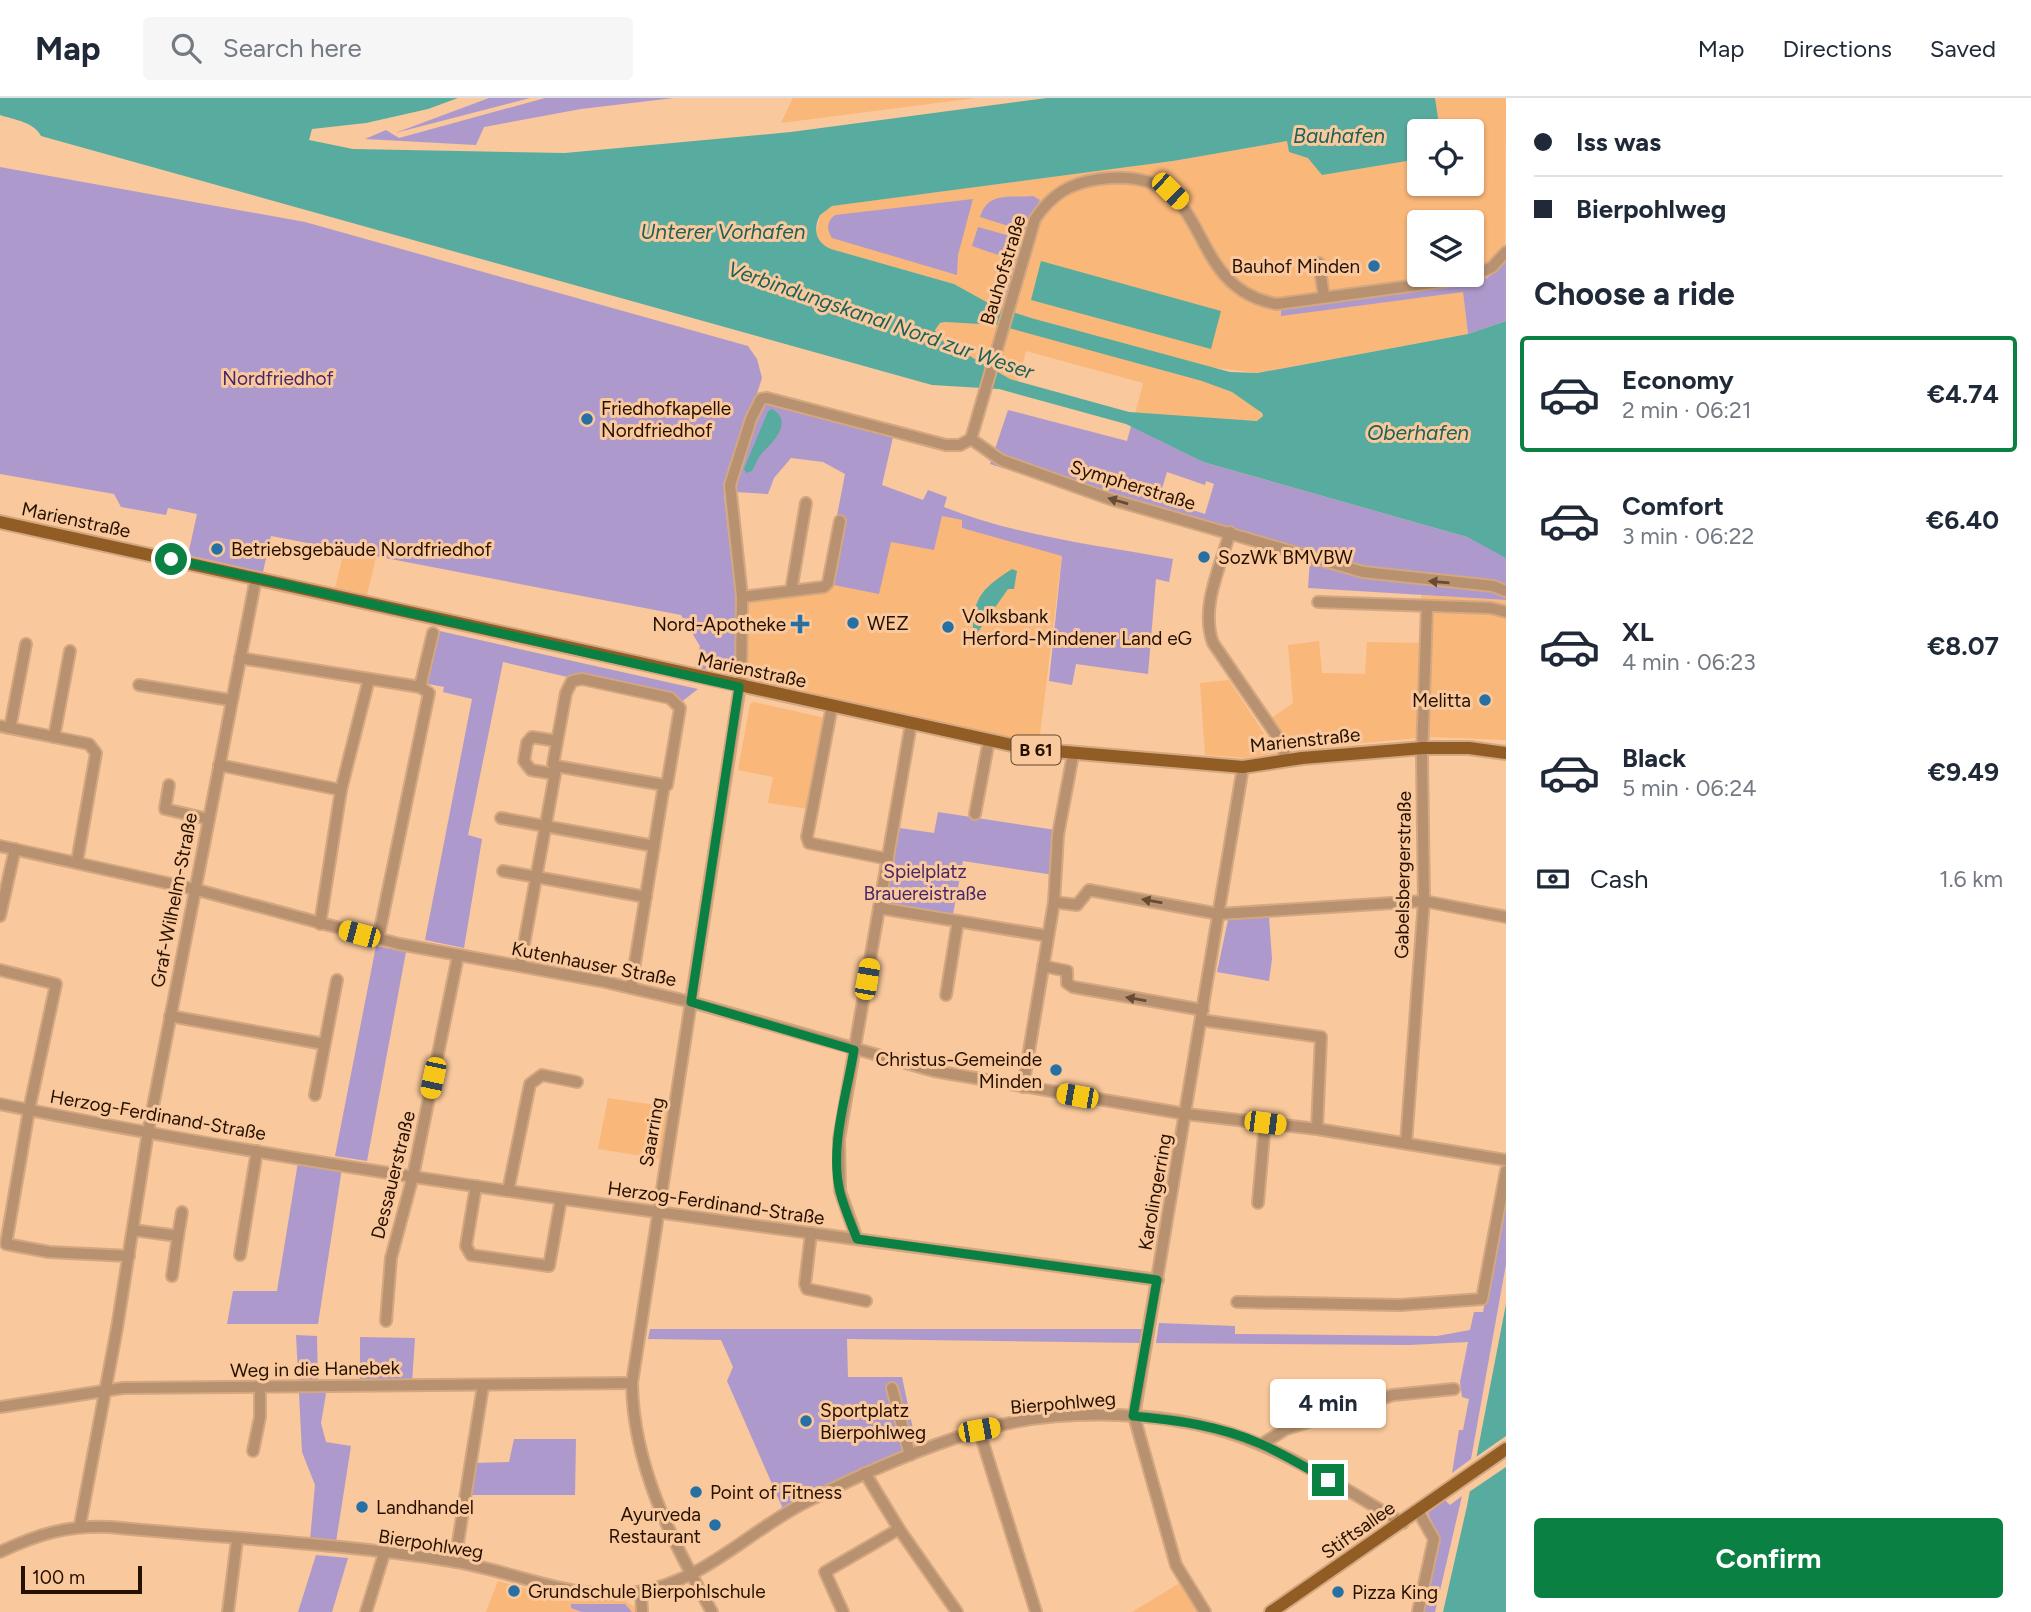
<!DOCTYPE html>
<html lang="en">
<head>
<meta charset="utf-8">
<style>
	:root { --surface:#fff; --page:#f6f6f7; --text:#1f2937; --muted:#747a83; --line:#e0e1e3; --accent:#0b8043 }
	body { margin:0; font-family:Figtree,sans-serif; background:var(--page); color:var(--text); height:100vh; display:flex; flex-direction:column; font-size:26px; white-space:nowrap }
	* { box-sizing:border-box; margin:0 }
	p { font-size:23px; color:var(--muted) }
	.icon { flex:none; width:38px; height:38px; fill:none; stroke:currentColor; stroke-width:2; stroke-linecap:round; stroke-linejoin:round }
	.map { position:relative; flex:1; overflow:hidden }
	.panel { display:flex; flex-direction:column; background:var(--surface); width:525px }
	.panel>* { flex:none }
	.top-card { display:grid; align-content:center; height:154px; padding:0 28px; background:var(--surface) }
	.buttons { position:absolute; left:1407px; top:21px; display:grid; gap:14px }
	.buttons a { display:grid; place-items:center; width:77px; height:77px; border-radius:7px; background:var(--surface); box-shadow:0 2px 5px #0004; font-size:35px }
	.scale { position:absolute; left:21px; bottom:18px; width:121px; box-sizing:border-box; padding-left:7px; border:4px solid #261100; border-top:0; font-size:19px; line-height:24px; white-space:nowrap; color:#261100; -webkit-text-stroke:5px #f9c89c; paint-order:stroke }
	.end { position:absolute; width:32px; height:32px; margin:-16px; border:9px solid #0b8043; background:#fff; box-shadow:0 0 0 4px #fff }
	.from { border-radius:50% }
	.bubble { position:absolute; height:49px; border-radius:7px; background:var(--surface); box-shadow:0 2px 5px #0004; font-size:23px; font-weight:700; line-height:49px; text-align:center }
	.car { position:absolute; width:21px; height:42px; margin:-21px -10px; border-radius:9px; box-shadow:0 0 5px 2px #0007; background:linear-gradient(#f5c518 24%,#345 0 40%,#f5c518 0 76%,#345 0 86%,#f5c518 0) }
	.top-card b { display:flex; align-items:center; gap:24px; height:66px; font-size:26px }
	.top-card b+b { border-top:2px solid var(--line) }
	.top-card i { width:18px; height:18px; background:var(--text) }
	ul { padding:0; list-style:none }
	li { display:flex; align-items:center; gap:21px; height:116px; margin:0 14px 10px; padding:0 14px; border:4px solid transparent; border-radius:7px }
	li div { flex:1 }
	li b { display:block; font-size:26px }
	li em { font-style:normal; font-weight:700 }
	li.on { border-color:var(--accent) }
	li>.icon { width:63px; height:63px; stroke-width:1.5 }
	h2 { padding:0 28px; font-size:32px; line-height:84px }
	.pay { display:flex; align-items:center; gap:18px; height:77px; padding:0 28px; font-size:26px }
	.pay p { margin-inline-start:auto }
	.button { display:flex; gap:14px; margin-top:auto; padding:14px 28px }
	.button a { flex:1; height:80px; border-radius:7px; background:var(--accent); color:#fff; font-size:28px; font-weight:700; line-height:80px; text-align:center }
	header { display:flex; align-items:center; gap:42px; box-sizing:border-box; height:98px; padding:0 35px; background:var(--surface); border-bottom:2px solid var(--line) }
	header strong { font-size:33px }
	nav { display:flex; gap:38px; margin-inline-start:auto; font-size:24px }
	.search { width:490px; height:63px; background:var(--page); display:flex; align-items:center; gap:18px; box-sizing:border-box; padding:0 24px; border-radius:7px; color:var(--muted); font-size:26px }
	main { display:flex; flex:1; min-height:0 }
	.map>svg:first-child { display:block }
	.built { fill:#fab77a }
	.green { fill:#ae99cc; fill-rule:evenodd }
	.water { fill:#57ac9f; fill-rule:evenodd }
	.pier { fill:#f9c89c }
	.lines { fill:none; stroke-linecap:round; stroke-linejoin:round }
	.minor-casing { stroke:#d3a780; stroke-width:14 }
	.major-casing { stroke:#d3a780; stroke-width:16 }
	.minor { stroke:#b79170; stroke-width:10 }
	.major { stroke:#925c25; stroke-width:12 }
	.oneway { fill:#674b32 }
	.route { stroke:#0b8043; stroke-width:9 }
	.poi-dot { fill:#2670a3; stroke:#f9c89c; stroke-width:2.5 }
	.labels { text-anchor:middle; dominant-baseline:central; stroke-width:6; stroke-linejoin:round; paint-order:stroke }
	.shield { fill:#f9c89c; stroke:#65482f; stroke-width:2 }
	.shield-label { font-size:18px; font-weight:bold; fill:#261100 }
	.poi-label { font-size:19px; fill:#261100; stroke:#f9c89c; text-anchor:start }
	.street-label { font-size:19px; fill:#261100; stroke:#f9c89c }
	.park-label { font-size:19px; fill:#462669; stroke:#f9c89c }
	.water-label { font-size:21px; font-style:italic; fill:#1d6259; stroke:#f9c89c }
</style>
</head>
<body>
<header>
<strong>Map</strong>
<div class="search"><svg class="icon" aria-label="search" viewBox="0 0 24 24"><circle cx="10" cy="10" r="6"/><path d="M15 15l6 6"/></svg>Search here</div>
<nav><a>Map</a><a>Directions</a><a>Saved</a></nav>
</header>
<main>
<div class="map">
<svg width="1506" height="1514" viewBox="0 0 1506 1514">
	<rect width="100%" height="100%" fill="#f9c89c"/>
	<g class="built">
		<polygon points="793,0 976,0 781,25"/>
		<polygon points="1435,0 1506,0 1505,151 1498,159 1472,174 1472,124 1419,124 1419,177 1460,177 1280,203 1281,217 1463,193 1468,236 1257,275 1209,269 1205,284 1232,294 1257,311 1263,318 1259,323 1135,316 1143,285 1026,253 1018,283 1010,281 940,241 935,232 940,225 945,224 979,225 1019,232 1023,217 992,207 954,186 831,151 820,145 816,135 820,117 831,108 1173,63 1287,43 1289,54 1309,60 1322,77 1419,61 1419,86 1472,86 1472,33 1440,33"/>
		<polygon points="942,418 963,422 962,430 1062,457 1039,645 747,581 746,495 824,485 891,444"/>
		<polygon points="344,453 376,459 367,497 335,490"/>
		<polygon points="1421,497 1506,502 1506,642 1429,639 1289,652 1269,622 1293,605 1288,547 1319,543 1322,575 1365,576 1367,544 1420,545"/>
		<polygon points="1229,582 1277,655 1246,660 1205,657 1200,585"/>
		<polygon points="754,604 825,620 809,711 768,705 773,679 738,672 750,606"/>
		<polygon points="608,1000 669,1009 661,1061 598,1051"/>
		<polygon points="498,1483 569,1502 625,1503 635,1509 635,1514 486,1514"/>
		<polygon points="1183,1483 1199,1514 1132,1514"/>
	</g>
	<g class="green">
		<polygon points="489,0 530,0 395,35"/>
		<polygon points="545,0 674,0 581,11 484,29 476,47 365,41 386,32 399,40"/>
		<polygon points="0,69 305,124 748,248 757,261 762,280 724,398 738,520 736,578 695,569 700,548 681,517 271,438 263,474 188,457 197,416 168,410 166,417 121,409 114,396 0,376"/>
		<path d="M1033,98L1040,102L1024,133L980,119C988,93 1009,100 1033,98Z"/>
		<path d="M973,101L958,157L957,177L832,140C826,131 827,123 835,117Z"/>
		<polygon points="978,129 1021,141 1004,204 996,197 1007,160 972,148"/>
		<polygon points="1506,164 1506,223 1468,236 1463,194 1281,218 1281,212 1443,189 1485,178 1486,181"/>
		<path d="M768,303L893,339L882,387L923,402L928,392L947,399L944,409C1017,438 1096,447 1173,461L1169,484L1156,481L1148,576L1076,566L1072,587L1049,583L1062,458L962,430V422L942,418L934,452L891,444L879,496L824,485L845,376L823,364L791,360L774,380L768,396L736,394L740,370L763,306Z"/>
		<path d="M1008,312L1127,343L1131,328L1203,364L1467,439L1506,459V502L1308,490L1310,461L1190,430L990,366ZM1167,374L1205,387L1206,383L1214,386L1205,416L1149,398L1152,391L1161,394Z"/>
		<polygon points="435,532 698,591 680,605 503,564 468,737 482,741 464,850 425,842 472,601 443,594 444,589 423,585"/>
		<polygon points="938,714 1056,732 1054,777 963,763 953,816 892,806 887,798 900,730 934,735"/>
		<polygon points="1269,819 1272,861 1269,883 1217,874 1228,822"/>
		<polygon points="376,848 406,854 367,1063 335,1058"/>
		<polygon points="298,1064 342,1070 318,1226 227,1226 233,1193 277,1193"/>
		<polygon points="1506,1101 1506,1166 1471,1361 1452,1375 1459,1332 1463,1332 1469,1301 1462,1299 1460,1284 1468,1244 1410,1247 1156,1245 1159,1225 1235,1228 1235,1236 1437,1238 1470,1232 1474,1214 1483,1214"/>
		<polygon points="650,1231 1143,1231 1140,1245 847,1241 848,1279 902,1279 917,1350 798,1401 783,1411 727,1283 733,1269 721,1242 648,1241"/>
		<polygon points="296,1237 317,1238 318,1285 326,1296 321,1325 326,1344 351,1348 336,1444 310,1442 315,1387 302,1354"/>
		<polygon points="360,1239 415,1240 412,1285 360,1285"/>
		<polygon points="514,1341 576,1341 575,1397 467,1397 473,1365 509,1364"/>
		<polygon points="1462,1398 1435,1514 1423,1514 1439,1450 1439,1440 1428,1415 1445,1402 1450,1407"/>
		<polygon points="316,1457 348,1460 332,1514 298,1514"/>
		<polygon points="571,1506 625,1506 632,1514 582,1514 571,1510"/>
	</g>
	<g class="water">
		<path d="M0,0H458L428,11L366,25L312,31L309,42L353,51L565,55L791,34L1047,0H1435L1440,33H1419V61L1322,77L1308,60L1289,54L1287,43L1173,63L832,108L820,117C813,131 815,144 831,151L954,186L992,207L1031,220L1230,274L1257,275L1285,270L1468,236L1506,223V460L1467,439L1203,364L1126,326L999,291L932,287L41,38C34,24 15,22 0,17ZM945,224L998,227L1202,283L1232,294L1262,315L1263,318L1257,323L1129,314L1010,281L940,241L935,232L940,225Z"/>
		<polygon points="1041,163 1221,213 1211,251 1031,202"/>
		<path d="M772,311C793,323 775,342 764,353C759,357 755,367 752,373L746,375L744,371L768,313Z"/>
		<path d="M1012,471L1017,473L1014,491H1008L973,541C972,502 979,492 1012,471Z"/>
		<polygon points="1506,1206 1506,1514 1443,1514 1467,1408"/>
	</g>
	<polygon class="pier" points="1506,1338 1506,1369 1466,1396 1473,1361"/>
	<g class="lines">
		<defs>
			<g id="minor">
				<polyline points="1319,165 1324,199"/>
				<path d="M971,341L1035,121C1052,96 1070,85 1100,81C1220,65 1178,189 1277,206L1469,180L1492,169L1506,154"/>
				<polyline points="971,341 1001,362 1110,401 1363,474 1493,488 1506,493"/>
				<path d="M1230,434C1220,470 1200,509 1213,545L1283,647L1285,662"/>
				<polyline points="791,493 806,405"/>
				<polyline points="742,499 824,489 828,485 840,423"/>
				<polyline points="1318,504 1491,510 1506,514"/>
				<polyline points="240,560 420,589 433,535"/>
				<polyline points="139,587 230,602"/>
				<polyline points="832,608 807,739 809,745 888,761"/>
				<polyline points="0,628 89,646 96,655 77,764"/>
				<polyline points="10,630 26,546"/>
				<polyline points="54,639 70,553"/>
				<polyline points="219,667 341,692"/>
				<polyline points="556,668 664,687"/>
				<polyline points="555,676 531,672 524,663 527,645 532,639 557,643"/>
				<polyline points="169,687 165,711 208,721"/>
				<polyline points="975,716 989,642"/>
				<polyline points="501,720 654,748"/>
				<polyline points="0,748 194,791 399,846 601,883 691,904 934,973 1186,1016 1317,1031 1506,1062"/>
				<polyline points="503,773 646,799"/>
				<polyline points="1054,804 1077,807 1089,792 1219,816 1424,803 1506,819"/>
				<polyline points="879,810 1048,838"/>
				<polyline points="0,818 15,751"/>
				<polyline points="320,826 341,692 369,581"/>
				<polyline points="378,841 429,595 420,589"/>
				<polyline points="520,868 555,676 556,668 553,666 566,595 572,583 582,581 670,600 680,610 667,687 664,687 631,889"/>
				<polyline points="1043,868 1067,873 1067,885 1073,889 1203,912"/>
				<polyline points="0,872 56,886 29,1012 6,1146 49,1154 129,1158"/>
				<polyline points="946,897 958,823"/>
				<polyline points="170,918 324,946"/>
				<polyline points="1201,922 1321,939 1317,1031"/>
				<polyline points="1023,989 1054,804 1058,737 1073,657"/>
				<polyline points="315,997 337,882"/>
				<path d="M0,1006C383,1084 771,1128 1158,1182"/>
				<polyline points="1406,1045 1424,803 1422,659 1427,509"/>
				<polyline points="476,1088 466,1148 471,1157 549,1168 561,1101"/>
				<polyline points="508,1093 530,986 542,977 577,984"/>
				<polyline points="1258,1105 1265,1025"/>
				<polyline points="133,1132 178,1138 172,1178"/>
				<polyline points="811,1135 805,1186 807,1191 866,1203"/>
				<polyline points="178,1138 182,1114"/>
				<polyline points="857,1141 840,1093 839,1041 911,626"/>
				<polyline points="240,1157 257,1053"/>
				<polyline points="1237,1204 1400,1207 1482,1201 1506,1073"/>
				<polyline points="386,1223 391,1160 413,1078 458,858"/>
				<polyline points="892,1290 910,1357"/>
				<polyline points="0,1309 123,1290 632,1285"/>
				<polyline points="979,1332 1036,1514"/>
				<polyline points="1262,1346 1286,1331 1393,1297 1454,1291"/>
				<polyline points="253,1353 260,1319 260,1290"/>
				<polyline points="865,1375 899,1431 957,1514"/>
				<polyline points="1418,1413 1434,1441 1418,1514"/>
				<polyline points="80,1427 117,1230 148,1034 256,480"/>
				<path d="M0,1454C38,1436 68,1427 110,1429C223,1440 339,1445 451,1463C516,1473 571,1504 638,1494C703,1484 750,1432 806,1404C861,1376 918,1351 977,1333C1061,1308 1178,1311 1259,1346C1309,1367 1356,1398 1403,1425"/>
				<polyline points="455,1463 483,1288"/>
				<polyline points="641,1494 642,1514"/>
				<polyline points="228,1514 237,1442"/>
				<polyline points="366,1514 384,1456"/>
				<path d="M712,1514C672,1443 633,1368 632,1285L741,581L742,499L730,387L751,321L761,301L767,300L946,347H960L971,341"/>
				<polyline points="843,1514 825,1474 899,1431"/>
				<polyline points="1205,1514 1176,1467 1134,1318 1243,669"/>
			</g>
			<g id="major">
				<polyline points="0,424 1030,651 1243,669 1302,660 1423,650 1469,650 1506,655"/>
				<polyline points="1271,1514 1506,1351"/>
			</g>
		</defs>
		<use href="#minor" class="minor-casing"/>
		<use href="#major" class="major-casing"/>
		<use href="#minor" class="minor"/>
		<use href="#major" class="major"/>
	</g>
	<defs><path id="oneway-solid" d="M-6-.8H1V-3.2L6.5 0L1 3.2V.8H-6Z" transform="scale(1.75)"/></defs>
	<g class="oneway">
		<use href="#oneway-solid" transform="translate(1118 403) rotate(-164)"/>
		<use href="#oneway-solid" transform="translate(1439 484) rotate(-175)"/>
		<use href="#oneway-solid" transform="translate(1152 803) rotate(-170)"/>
		<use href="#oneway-solid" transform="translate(1136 901) rotate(-170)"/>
	</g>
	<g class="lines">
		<path class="route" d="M171,461L739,589L691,904L854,952C847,996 829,1049 840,1094C844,1110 851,1125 857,1141L1157,1182L1133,1318C1176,1322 1221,1328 1261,1346C1284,1356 1306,1370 1328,1382"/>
	</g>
	<g class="poi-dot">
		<circle cx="1374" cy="168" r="7"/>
		<circle cx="587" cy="321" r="7"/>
		<circle cx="217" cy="451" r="7"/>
		<circle cx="1204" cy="459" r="7"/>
		<circle cx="853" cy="525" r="7"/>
		<path d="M796.5 515.5h7v7h7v7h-7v7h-7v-7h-7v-7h7z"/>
		<circle cx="948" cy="529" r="7"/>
		<circle cx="1485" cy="602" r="7"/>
		<circle cx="1056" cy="972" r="7"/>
		<circle cx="806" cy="1323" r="7"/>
		<circle cx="696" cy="1394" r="7"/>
		<circle cx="362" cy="1409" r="7"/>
		<circle cx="715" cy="1427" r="7"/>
		<circle cx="514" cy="1493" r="7"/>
		<circle cx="1338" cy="1494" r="7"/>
	</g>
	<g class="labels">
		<rect class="shield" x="1011.5" y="637.5" width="49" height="29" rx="5"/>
		<g class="shield-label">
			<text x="1036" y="652">B 61</text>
		</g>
		<g class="poi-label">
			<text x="1360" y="168" text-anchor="end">Bauhof Minden</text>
			<text x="601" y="310">Friedhofkapelle<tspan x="601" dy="22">Nordfriedhof</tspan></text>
			<text x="231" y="451">Betriebsgebäude Nordfriedhof</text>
			<text x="1218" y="459">SozWk BMVBW</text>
			<text x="962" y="518">Volksbank<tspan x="962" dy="22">Herford-Mindener Land eG</tspan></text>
			<text x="867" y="525">WEZ</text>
			<text x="786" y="526" text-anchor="end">Nord-Apotheke</text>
			<text x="1471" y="602" text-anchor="end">Melitta</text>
			<text x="1042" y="961" text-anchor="end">Christus-Gemeinde<tspan x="1042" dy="22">Minden</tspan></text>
			<text x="820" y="1312">Sportplatz<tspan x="820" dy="22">Bierpohlweg</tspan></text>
			<text x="710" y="1394">Point of Fitness</text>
			<text x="376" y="1409">Landhandel</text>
			<text x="701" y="1416" text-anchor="end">Ayurveda<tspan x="701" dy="22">Restaurant</tspan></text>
			<text x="528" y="1493">Grundschule Bierpohlschule</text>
			<text x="1352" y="1494">Pizza King</text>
		</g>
		<g class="street-label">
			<text transform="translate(1003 172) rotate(-73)">Bauhofstraße</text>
			<text transform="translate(1133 387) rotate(17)">Sympherstraße</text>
			<text transform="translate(76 422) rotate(12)">Marienstraße</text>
			<text transform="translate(752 572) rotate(12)">Marienstraße</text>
			<text transform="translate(1305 642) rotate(-6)">Marienstraße</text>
			<text transform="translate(1403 777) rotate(-89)">Gabelsbergerstraße</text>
			<text transform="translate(174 802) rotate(-79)">Graf-Wilhelm-Straße</text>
			<text transform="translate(594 866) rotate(11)">Kutenhauser Straße</text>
			<text transform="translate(158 1017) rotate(10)">Herzog-Ferdinand-Straße</text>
			<text transform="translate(652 1034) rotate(-80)">Saarring</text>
			<text transform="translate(393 1077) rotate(-76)">Dessauerstraße</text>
			<text transform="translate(1155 1094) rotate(-80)">Karolingerring</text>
			<text transform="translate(716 1105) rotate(8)">Herzog-Ferdinand-Straße</text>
			<text transform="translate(315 1271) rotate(-1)">Weg in die Hanebek</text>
			<text transform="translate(1063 1305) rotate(-5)">Bierpohlweg</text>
			<text transform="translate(1358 1432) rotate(-35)">Stiftsallee</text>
			<text transform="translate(431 1446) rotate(9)">Bierpohlweg</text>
		</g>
		<g class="park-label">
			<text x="278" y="280">Nordfriedhof</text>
			<text x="925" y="773">Spielplatz<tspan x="925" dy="22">Brauereistraße</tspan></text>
		</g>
		<g class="water-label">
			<text x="1339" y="37">Bauhafen</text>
			<text x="723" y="133">Unterer Vorhafen</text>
			<text transform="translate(881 222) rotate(19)">Verbindungskanal Nord zur Weser</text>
			<text x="1418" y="334">Oberhafen</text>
		</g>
	</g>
</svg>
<div class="buttons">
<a><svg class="icon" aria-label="locate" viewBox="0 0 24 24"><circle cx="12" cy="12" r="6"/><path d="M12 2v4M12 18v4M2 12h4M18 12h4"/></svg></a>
<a><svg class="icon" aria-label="layers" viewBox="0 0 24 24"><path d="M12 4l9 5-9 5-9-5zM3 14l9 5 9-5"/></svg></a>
</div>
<div class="scale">100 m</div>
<i class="end from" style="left:171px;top:461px"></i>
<i class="end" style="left:1328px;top:1382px"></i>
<div class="bubble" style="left:1270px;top:1281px;width:116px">4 min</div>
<i class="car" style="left:1170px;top:93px;rotate:134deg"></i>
<i class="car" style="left:359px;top:836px;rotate:285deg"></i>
<i class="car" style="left:867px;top:881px;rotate:10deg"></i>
<i class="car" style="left:433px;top:980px;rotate:192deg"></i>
<i class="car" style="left:1077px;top:998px;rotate:280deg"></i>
<i class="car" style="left:1265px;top:1025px;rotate:97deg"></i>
<i class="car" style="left:979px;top:1332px;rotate:80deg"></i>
</div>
<section class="panel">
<div class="top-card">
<b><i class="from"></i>Iss was</b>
<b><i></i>Bierpohlweg</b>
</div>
<h2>Choose a ride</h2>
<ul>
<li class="on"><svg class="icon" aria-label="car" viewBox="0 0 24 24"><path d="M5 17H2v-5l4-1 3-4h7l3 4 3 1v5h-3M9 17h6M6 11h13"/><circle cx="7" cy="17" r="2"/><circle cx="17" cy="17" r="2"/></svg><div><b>Economy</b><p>2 min · 06:21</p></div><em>€4.74</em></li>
<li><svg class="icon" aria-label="car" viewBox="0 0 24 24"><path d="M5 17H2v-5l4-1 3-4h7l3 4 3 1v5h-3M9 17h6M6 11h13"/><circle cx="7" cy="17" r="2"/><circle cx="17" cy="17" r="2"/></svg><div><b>Comfort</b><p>3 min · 06:22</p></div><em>€6.40</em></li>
<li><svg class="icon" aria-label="car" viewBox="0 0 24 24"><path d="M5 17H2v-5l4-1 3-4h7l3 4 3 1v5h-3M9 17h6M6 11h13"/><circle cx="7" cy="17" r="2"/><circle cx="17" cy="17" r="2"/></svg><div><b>XL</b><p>4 min · 06:23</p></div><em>€8.07</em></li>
<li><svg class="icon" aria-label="car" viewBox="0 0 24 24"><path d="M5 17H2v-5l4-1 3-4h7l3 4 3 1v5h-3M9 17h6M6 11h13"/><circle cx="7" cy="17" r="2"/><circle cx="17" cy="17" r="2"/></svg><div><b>Black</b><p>5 min · 06:24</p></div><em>€9.49</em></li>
</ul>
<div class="pay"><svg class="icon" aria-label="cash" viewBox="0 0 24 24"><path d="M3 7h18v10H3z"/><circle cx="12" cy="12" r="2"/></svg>Cash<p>1.6 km</p></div>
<div class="button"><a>Confirm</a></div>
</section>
</main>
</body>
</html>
